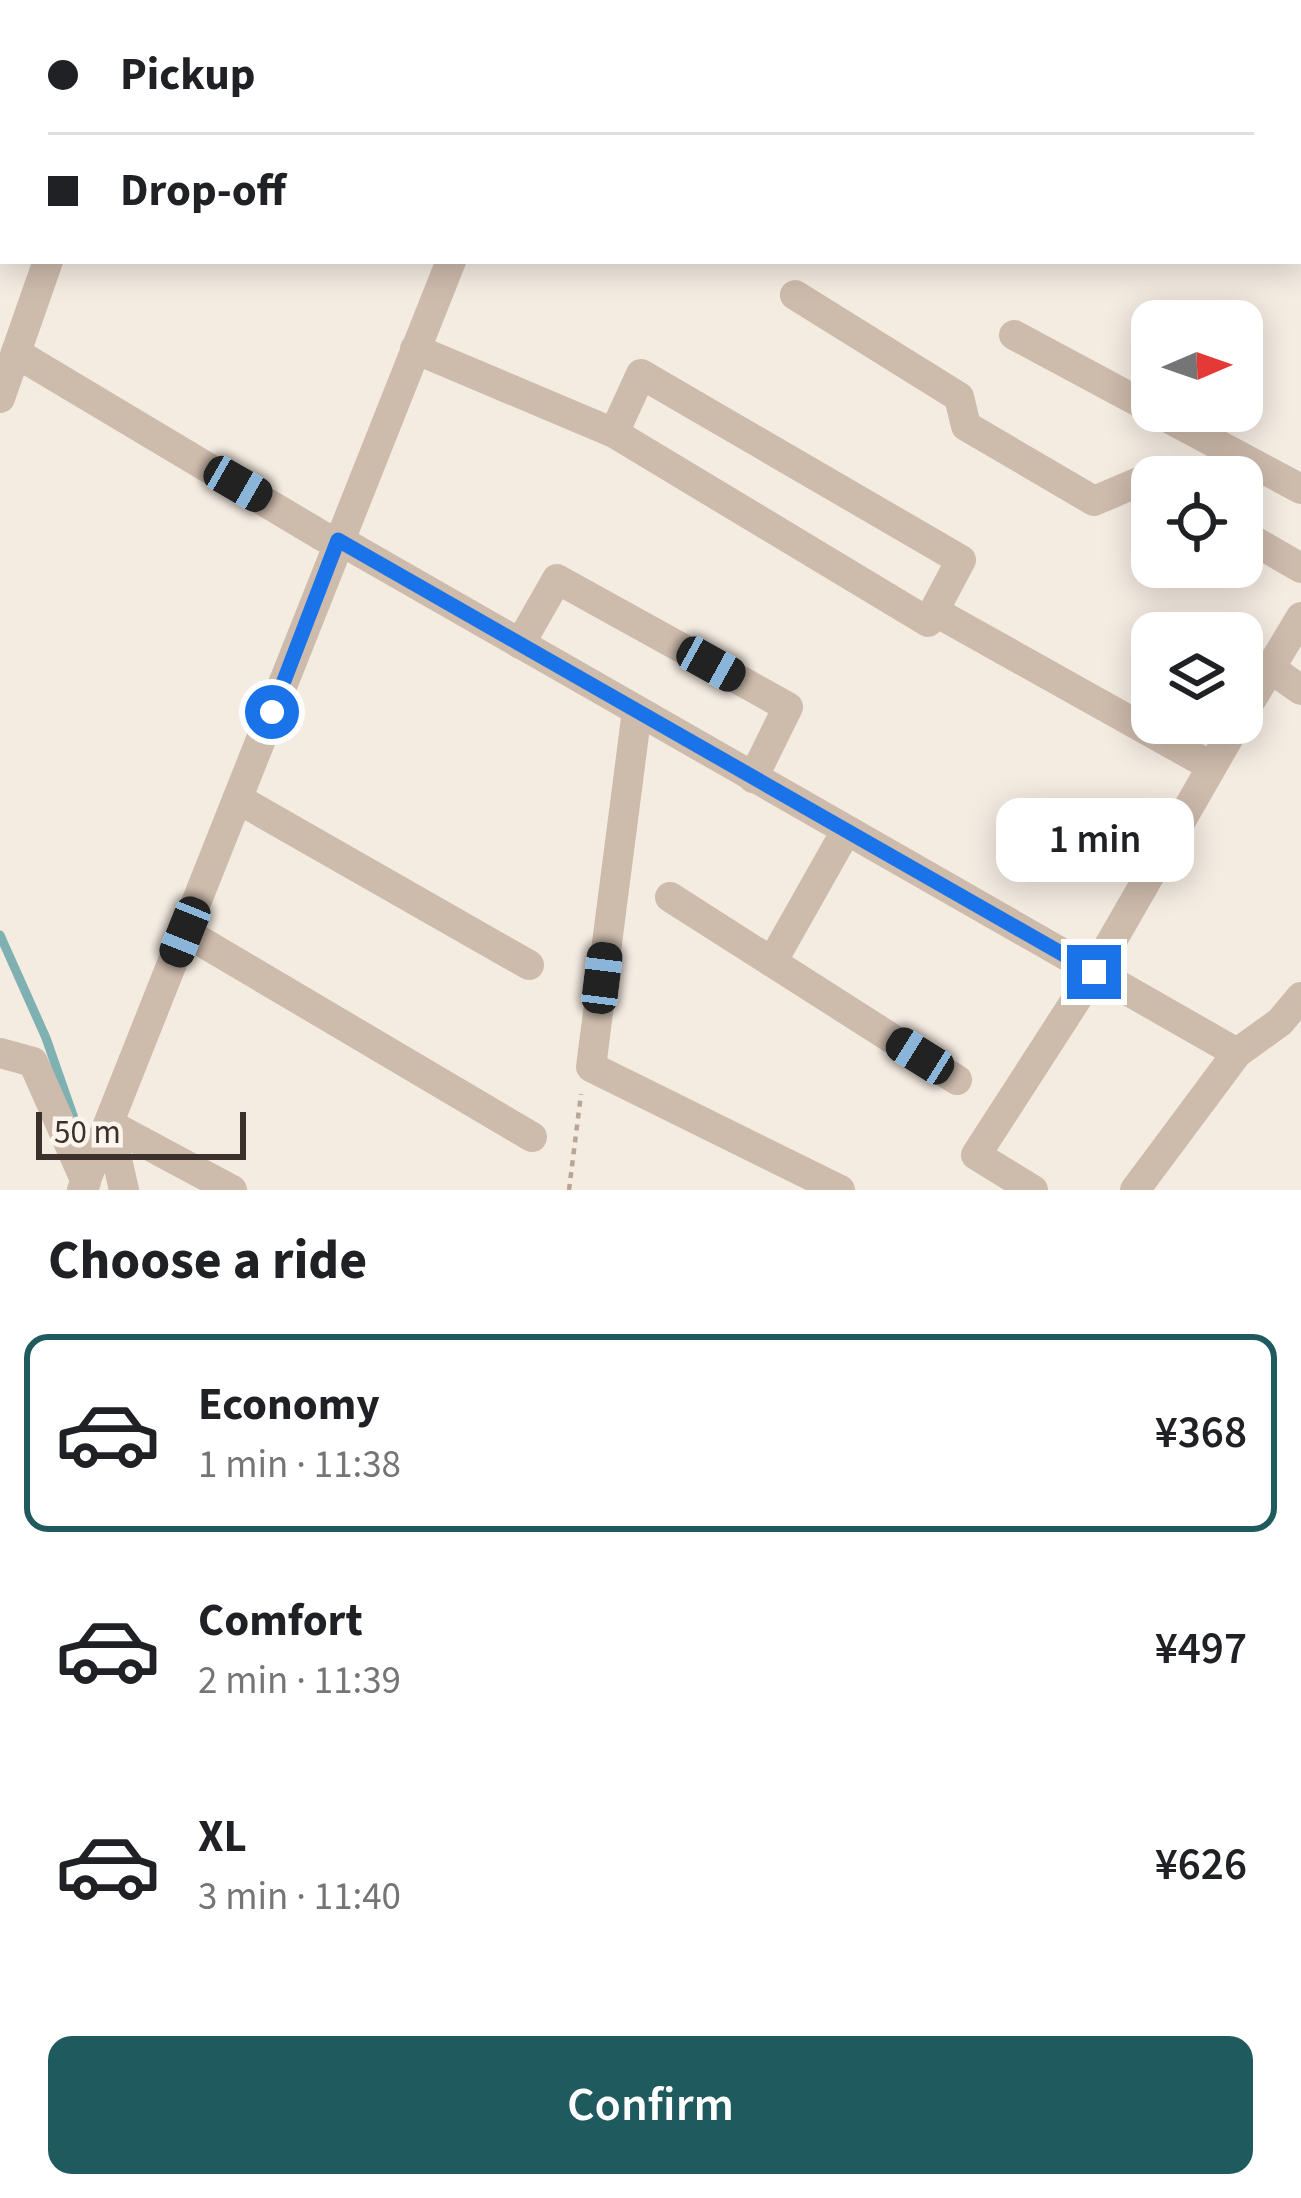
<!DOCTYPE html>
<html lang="en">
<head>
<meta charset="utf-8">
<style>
	:root { --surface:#fff; --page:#f6f6f6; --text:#202124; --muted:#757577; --line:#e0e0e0; --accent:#1f5a5e }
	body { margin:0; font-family:"Source Sans 3",sans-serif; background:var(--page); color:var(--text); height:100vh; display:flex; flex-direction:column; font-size:45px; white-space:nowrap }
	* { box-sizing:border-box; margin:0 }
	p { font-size:39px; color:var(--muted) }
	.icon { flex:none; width:66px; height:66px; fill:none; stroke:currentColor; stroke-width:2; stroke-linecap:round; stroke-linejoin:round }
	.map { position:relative; height:1190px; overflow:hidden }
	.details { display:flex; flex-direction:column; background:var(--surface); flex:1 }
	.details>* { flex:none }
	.guide { position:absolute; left:0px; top:0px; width:1302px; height:264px; box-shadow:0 6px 30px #0003; display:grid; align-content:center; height:264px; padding:0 48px; background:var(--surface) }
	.needle { width:78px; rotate:88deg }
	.buttons { position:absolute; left:1131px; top:300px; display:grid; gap:24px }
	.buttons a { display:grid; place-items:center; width:132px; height:132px; border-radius:24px; background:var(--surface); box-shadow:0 6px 30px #0003; font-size:60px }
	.scale { position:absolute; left:36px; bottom:30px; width:210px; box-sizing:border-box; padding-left:12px; border:6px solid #3b302b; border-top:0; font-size:33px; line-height:42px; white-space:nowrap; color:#3b302b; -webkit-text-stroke:9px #fbf5ee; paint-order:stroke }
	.end { position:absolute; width:54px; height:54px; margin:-27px; border:15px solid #1a73e8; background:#fff; box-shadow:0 0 0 6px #fff }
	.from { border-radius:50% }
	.bubble { position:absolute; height:84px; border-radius:24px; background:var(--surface); box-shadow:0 6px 30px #0003; font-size:39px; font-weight:600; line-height:84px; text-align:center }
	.car { position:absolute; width:36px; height:72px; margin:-36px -18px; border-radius:15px; box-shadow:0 0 9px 3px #0007; background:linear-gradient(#222 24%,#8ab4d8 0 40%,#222 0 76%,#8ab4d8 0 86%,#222 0) }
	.guide b { display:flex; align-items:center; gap:42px; height:114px; font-size:45px }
	.guide b+b { border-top:3px solid var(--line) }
	.guide i { width:30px; height:30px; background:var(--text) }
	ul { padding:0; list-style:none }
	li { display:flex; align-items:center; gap:36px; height:198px; margin:0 24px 18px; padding:0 24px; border:6px solid transparent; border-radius:24px }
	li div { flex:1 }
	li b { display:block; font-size:45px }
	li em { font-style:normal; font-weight:600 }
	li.selected { border-color:var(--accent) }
	li>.icon { width:108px; height:108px; stroke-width:1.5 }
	h2 { padding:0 48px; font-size:54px; line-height:144px }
	.primary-button { display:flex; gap:24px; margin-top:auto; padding:24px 48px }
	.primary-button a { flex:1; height:138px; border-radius:24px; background:var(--accent); color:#fff; font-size:48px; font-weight:600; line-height:138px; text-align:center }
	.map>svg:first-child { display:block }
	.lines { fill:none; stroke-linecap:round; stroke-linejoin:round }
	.stream { stroke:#7fb0b2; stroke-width:9 }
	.path { stroke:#b9a596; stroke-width:4.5; stroke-dasharray:6 6; stroke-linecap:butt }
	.minor { stroke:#cdbbac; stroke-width:30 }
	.major { stroke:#7d675c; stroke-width:30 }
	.route { stroke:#1a73e8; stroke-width:15 }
</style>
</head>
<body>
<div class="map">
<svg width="1301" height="1190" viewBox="0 0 1301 1190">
	<rect width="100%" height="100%" fill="#f4ebe1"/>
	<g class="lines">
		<polyline class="stream" points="0,935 46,1038 75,1121"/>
		<polyline class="path" points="569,1190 581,1094"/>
		<g class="minor">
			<polyline points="1063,0 1070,3"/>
			<polyline points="139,3 140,0"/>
			<polyline points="555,3 556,0"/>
			<polyline points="853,3 855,0"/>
			<polyline points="795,295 959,397 966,426 1094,501 1148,478 1152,481"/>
			<polyline points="1014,335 1152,409"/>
			<polyline points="415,349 614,433 928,622 961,560 641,374 614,433"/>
			<polyline points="16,353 324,537 339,540 1237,1053"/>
			<polyline points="0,398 48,261"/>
			<polyline points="1155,411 1301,489"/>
			<polyline points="1242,534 1301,568"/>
			<polyline points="934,611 1211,766"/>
			<polyline points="520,644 557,579 788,707 753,778"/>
			<polyline points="1270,668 1301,690"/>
			<polyline points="637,711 591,1067 840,1190"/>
			<polyline points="1242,715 1301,617"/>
			<polyline points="238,799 529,965"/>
			<polyline points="670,897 957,1080"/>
			<polyline points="185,932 532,1137"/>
			<polyline points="772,962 846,831"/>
			<polyline points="0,1053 33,1062 86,1182"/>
			<polyline points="109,1124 232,1190"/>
			<polyline points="109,1124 124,1190"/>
			<polyline points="82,1190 451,261"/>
			<polyline points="1033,1190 976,1155 1094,972 1237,723"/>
			<polyline points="1135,1190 1237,1053 1280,1022 1301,997"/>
		</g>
		<g class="major">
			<polyline points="618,0 627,3"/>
			<polyline points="1299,237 1301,238"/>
		</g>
	</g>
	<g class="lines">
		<polyline class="route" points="272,712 338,540 1094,972"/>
	</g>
</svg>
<div class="buttons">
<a><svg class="needle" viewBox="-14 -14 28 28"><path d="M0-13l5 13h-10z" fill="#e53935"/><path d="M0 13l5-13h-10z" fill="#757577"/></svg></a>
<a><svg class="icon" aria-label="locate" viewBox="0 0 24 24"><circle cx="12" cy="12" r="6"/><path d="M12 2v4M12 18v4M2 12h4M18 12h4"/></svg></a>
<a><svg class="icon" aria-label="layers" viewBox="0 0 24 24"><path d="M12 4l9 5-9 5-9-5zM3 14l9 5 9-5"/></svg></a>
</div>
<div class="scale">50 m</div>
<i class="end from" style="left:272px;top:712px"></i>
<i class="end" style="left:1094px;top:972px"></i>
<div class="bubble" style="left:996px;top:798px;width:198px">1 min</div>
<i class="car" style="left:238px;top:484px;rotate:120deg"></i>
<i class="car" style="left:711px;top:664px;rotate:119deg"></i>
<i class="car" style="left:185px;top:932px;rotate:202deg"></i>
<i class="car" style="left:602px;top:978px;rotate:7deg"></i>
<i class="car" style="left:920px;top:1056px;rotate:302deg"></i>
<div class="guide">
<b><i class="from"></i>Pickup</b>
<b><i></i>Drop-off</b>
</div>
</div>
<section class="details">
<h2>Choose a ride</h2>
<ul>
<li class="selected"><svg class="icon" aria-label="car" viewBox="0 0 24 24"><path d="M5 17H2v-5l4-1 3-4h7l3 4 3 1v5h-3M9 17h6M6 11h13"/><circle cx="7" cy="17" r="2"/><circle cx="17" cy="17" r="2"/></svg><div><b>Economy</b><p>1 min · 11:38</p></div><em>¥368</em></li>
<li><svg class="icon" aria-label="car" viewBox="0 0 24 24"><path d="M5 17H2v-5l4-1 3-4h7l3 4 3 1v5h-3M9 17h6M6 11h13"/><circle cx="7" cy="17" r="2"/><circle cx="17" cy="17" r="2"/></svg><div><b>Comfort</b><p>2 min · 11:39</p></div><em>¥497</em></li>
<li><svg class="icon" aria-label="car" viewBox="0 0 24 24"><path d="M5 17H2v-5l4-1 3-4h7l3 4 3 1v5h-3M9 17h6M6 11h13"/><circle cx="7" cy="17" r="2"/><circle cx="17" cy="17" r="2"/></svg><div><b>XL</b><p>3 min · 11:40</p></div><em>¥626</em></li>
</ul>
<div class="primary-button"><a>Confirm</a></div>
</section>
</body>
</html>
